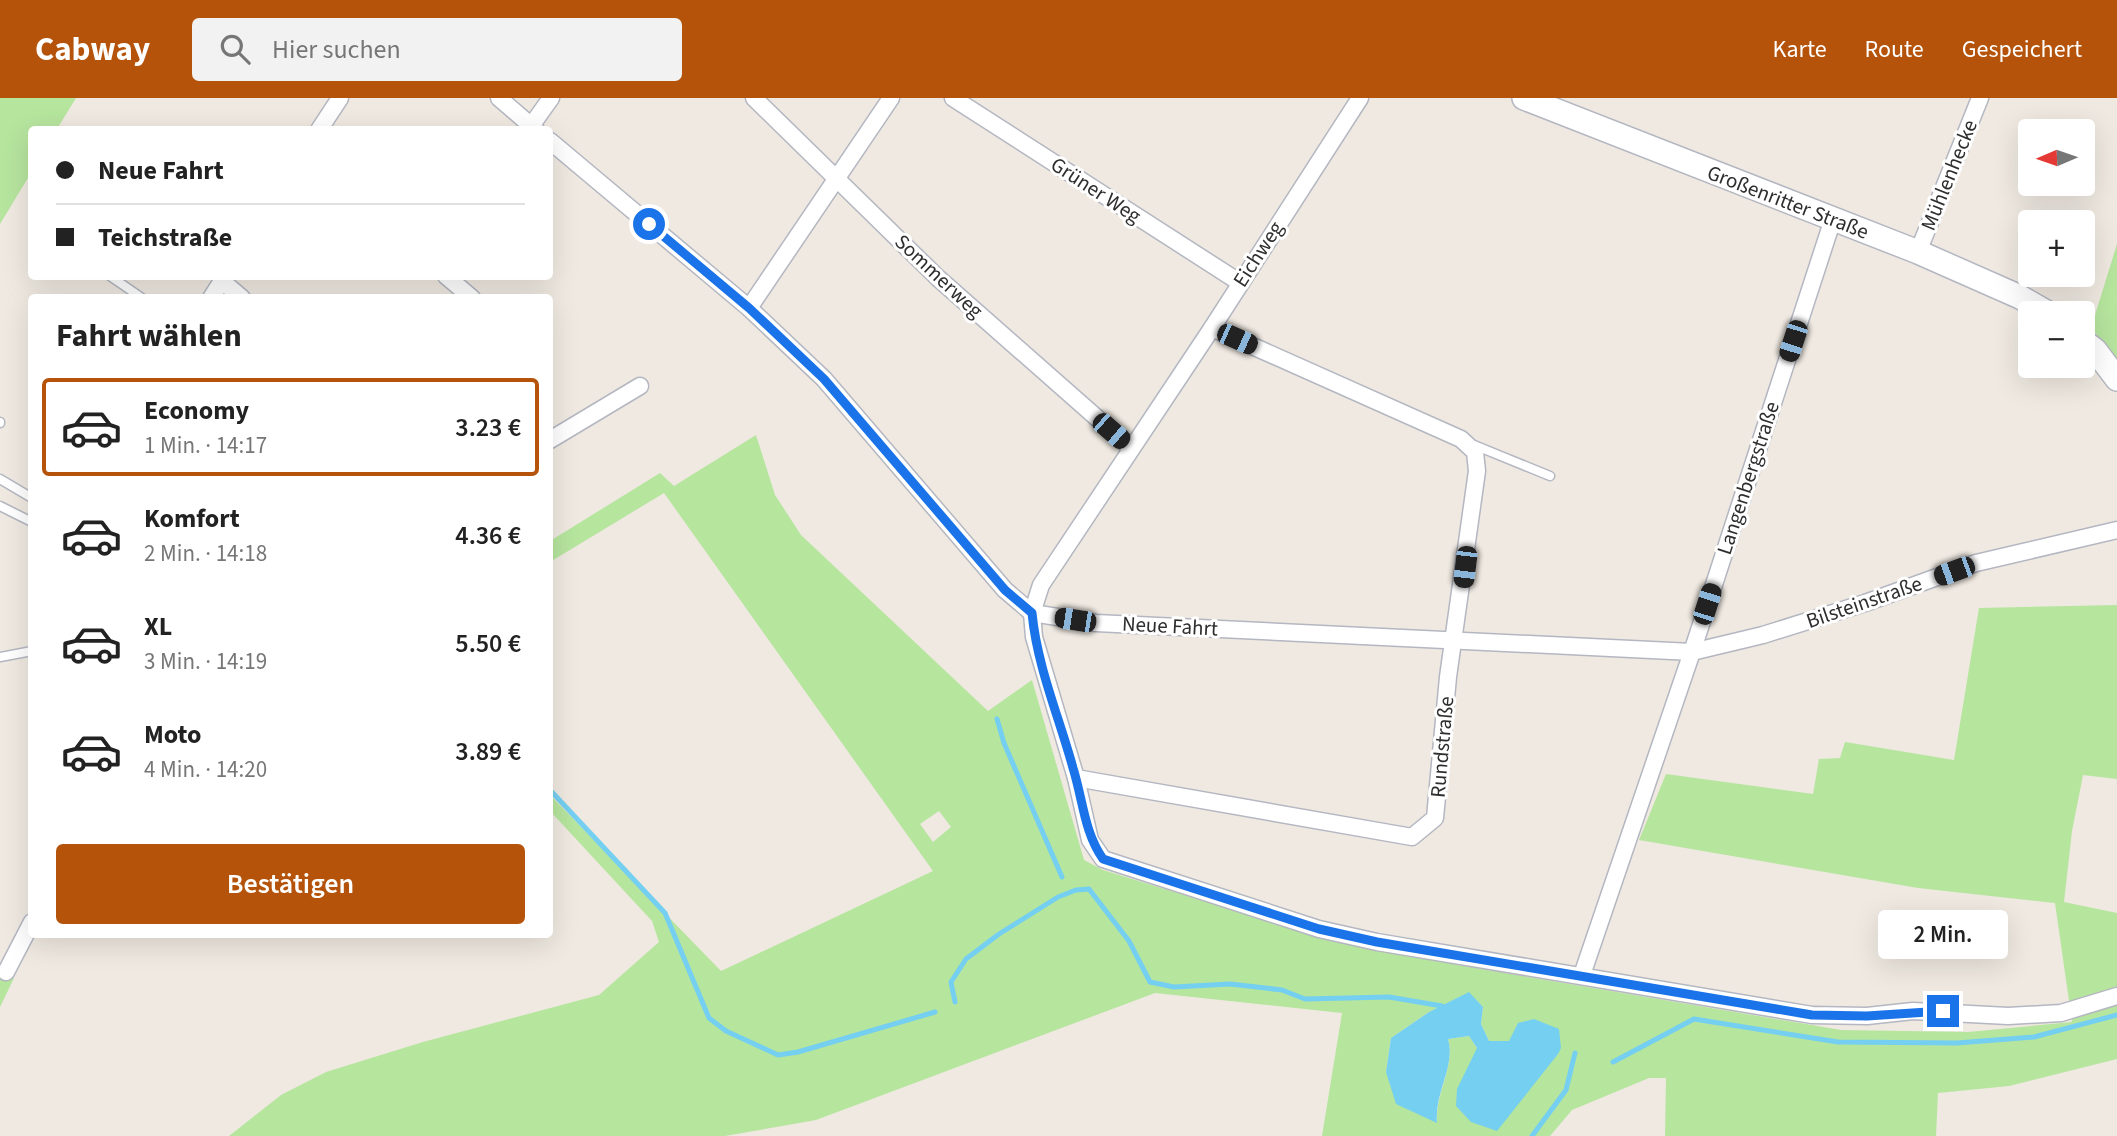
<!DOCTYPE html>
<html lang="de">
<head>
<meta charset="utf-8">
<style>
	:root { --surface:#fff; --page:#f2f2f2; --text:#222; --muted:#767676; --line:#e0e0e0; --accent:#b45309 }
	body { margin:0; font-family:"Source Sans 3",sans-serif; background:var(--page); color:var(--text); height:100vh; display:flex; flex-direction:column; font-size:26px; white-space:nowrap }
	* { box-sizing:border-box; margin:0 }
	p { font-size:23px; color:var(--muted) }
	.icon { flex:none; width:38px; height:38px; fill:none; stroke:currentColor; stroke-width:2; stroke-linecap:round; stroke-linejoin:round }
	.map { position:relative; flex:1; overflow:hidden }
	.details { position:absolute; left:28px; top:196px; width:525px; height:644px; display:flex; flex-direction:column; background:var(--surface); border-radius:7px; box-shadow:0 7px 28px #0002 }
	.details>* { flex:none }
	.top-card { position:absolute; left:28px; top:28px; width:525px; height:154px; border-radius:7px; box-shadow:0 7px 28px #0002; display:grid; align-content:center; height:154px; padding:0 28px; background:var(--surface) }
	.needle { width:46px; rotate:268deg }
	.controls { position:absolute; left:2018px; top:21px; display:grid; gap:14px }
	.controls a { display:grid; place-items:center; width:77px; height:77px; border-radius:7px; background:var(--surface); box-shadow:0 7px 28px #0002; font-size:35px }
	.end { position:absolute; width:32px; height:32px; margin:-16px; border:9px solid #1a73e8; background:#fff; box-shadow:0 0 0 4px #fff }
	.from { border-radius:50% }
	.bubble { position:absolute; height:49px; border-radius:7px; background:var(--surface); box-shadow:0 7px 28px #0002; font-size:23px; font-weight:600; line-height:49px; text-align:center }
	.car { position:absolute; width:21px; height:42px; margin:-21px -10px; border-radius:9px; box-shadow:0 0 5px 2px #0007; background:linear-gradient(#222 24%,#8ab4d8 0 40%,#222 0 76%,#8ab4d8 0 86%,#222 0) }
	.top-card b { display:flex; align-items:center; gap:24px; height:66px; font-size:26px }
	.top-card b+b { border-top:2px solid var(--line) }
	.top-card i { width:18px; height:18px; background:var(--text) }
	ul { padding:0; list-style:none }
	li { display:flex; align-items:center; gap:21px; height:98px; margin:0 14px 10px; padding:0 14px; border:4px solid transparent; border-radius:7px }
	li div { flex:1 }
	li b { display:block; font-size:26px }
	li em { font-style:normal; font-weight:600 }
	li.on { border-color:var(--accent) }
	li>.icon { width:63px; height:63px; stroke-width:1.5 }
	h2 { padding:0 28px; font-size:32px; line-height:84px }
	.primary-button { display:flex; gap:14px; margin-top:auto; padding:14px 28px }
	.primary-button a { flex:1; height:80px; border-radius:7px; background:var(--accent); color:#fff; font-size:28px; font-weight:600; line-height:80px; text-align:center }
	header { display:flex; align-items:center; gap:42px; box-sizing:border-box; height:98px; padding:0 35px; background:var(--accent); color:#fff }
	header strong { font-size:33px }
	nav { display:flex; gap:38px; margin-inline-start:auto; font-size:24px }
	.search { width:490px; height:63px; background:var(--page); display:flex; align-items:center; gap:18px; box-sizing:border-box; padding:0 24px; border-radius:7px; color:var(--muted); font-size:26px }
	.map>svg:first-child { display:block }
	.green { fill:#b6e59e; fill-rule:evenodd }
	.water { fill:#75cff0 }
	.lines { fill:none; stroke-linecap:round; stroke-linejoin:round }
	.stream { stroke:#75cff0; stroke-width:5 }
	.lane-casing { stroke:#b4b7c1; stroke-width:11 }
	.street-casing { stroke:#b4b7c1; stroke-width:19 }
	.secondary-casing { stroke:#b4b7c1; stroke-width:26 }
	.lane { stroke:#fff; stroke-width:8 }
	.street { stroke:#fff; stroke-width:16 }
	.secondary { stroke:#fff; stroke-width:23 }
	.route { stroke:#1a73e8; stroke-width:9 }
	.labels { text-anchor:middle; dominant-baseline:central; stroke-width:6; stroke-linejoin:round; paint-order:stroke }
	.street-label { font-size:21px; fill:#2e2e2e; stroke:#fff }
</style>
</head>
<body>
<header>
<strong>Cabway</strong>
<div class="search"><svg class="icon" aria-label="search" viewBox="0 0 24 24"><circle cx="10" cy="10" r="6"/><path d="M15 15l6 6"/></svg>Hier suchen</div>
<nav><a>Karte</a><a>Route</a><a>Gespeichert</a></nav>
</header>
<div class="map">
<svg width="2117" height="1038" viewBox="0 0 2117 1038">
	<rect width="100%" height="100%" fill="#efe9e1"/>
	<g class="green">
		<polygon points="0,0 76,0 57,31 32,32 31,75 0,126"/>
		<polygon points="2117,146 2117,261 2091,230"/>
		<path d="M756,337L775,397L801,437L988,613L1032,582L1084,762L1103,772L1321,839L1458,867L1841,932L1968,934L2072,924L2055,805L1918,790L1639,742L1666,676L1813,696L1819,661L1840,660L1845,644L1954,662L1979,510L2117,507V681L2083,677L2072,733L2064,804L2117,815V961L2009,988L1938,995L1936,1038H1665L1666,980H1649L1572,1012L1550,1038H1322L1342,915L1155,895L816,1022L725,1038H229L281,997L326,974L423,944L599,897L659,844L652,823L550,713V697L721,873L933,773L664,395L550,464V443L660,375L674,388ZM939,713L951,729L933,744L920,726ZM1469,895L1483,909L1481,926L1489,943H1509L1558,956L1533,984L1477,950L1469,938L1448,941C1456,966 1435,995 1437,1024L1386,974L1391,940L1429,914Z"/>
		<polygon points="0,877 14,880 0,909"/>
	</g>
	<path class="water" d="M1469,894L1483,909L1481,926L1489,943H1509L1518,925L1534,921L1559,931L1561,950L1558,956L1497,1033L1471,1024L1456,1008L1457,991L1477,950L1469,938L1448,941C1456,968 1434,995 1437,1025L1396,1006L1386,974L1391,940L1429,914Z"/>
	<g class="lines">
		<g class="stream">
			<polyline points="997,621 1004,645 1062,779"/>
			<polyline points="550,692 665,815 709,920 726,933 778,957 798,954 935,914"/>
			<polyline points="955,904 951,884 966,861 999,836 1058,799 1076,792 1089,791 1129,843 1150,884 1174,889 1230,886 1282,892 1305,901 1389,899 1442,908"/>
			<polyline points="1613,964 1694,921 1838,944 1957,945 2034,939 2117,917"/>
			<polyline points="1532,1038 1566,992 1575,955"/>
		</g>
		<defs>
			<g id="lane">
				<polyline points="110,178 142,200"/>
				<polyline points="0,325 0,324"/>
				<polyline points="1474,347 1550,378"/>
				<polyline points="0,381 32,400"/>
				<polyline points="0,408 32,424"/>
				<polyline points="0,559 32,553"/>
			</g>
			<g id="street">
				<polyline points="499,0 536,32"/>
				<polyline points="754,0 938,180 1131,350"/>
				<polyline points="953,0 1239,184"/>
				<polyline points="1360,0 1212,230 1041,487 1032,515 1034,539 1076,680 1090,742 1103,761 1319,831 1377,844 1812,917 1867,918 1913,913 2008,918 2061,915 2117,898"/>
				<polyline points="531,28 551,0"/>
				<polyline points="319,32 340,0"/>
				<polyline points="550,43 749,210 824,281 1005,492 1032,515 1096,525 1692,554 1763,537 1865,505 1976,465 2117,432"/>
				<polyline points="1918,154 1980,0"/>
				<polyline points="446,178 472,200"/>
				<polyline points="222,183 242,200"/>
				<polyline points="211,200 225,178"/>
				<polyline points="749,210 891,0"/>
				<polyline points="550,342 640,288"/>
				<polyline points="1076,680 1412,739 1435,720 1448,579 1477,373 1475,354 1461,341 1212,230"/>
				<polyline points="6,874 32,824"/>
				<polyline points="1582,877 1692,554 1833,121"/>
			</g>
			<g id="secondary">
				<polyline points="1524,0 1918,154 2020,199 2048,215"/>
				<polyline points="2082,242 2095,252 2117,281"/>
			</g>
		</defs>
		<use href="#lane" class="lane-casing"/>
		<use href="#street" class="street-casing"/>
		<use href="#secondary" class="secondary-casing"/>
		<use href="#lane" class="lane"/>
		<use href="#street" class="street"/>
		<use href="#secondary" class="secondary"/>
	</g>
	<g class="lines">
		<path class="route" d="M649,126L749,210L824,281L1005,492L1032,515C1037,568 1059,619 1073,670C1083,702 1084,734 1103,761L1319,831L1377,844L1812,917L1867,918L1943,913"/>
	</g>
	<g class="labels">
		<g class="street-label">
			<text transform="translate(1949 77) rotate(-68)">Mühlenhecke</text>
			<text transform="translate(1096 92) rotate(33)">Grüner Weg</text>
			<text transform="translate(1788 104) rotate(21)">Großenritter Straße</text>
			<text transform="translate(1258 156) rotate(-57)">Eichweg</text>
			<text transform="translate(939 178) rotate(43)">Sommerweg</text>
			<text transform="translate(1748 380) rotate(-72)">Langenbergstraße</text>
			<text transform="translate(1864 504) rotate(-19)">Bilsteinstraße</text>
			<text transform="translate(1170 528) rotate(3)">Neue Fahrt</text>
			<text transform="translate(1442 649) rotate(-85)">Rundstraße</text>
		</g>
	</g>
</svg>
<div class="controls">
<a><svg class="needle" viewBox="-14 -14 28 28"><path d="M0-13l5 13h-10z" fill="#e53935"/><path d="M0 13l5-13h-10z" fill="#767676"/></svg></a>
<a>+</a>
<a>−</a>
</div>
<i class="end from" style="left:649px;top:126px"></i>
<i class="end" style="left:1943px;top:913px"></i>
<div class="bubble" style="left:1878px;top:812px;width:130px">2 Min.</div>
<i class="car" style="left:1237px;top:241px;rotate:114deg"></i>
<i class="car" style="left:1793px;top:243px;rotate:198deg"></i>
<i class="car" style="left:1111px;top:333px;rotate:131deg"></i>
<i class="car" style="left:1465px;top:469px;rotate:187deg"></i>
<i class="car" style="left:1954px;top:473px;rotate:250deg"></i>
<i class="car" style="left:1707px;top:506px;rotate:18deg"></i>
<i class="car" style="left:1075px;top:522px;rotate:279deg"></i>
<div class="top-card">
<b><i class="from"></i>Neue Fahrt</b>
<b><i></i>Teichstraße</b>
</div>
<section class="details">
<h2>Fahrt wählen</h2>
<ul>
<li class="on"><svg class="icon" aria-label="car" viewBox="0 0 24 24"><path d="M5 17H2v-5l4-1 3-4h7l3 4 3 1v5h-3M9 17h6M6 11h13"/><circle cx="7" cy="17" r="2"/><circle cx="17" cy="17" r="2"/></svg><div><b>Economy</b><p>1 Min. · 14:17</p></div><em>3.23 €</em></li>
<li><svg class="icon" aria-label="car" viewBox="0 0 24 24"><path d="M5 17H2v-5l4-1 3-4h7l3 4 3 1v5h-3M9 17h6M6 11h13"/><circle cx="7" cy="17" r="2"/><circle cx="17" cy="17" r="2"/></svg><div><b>Komfort</b><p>2 Min. · 14:18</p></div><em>4.36 €</em></li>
<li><svg class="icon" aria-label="car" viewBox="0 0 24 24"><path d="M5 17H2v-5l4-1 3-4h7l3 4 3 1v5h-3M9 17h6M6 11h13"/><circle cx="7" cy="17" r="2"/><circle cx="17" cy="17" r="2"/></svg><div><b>XL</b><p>3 Min. · 14:19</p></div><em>5.50 €</em></li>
<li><svg class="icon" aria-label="car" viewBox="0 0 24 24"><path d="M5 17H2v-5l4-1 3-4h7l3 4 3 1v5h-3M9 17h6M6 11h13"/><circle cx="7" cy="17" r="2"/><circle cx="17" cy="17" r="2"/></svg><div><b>Moto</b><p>4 Min. · 14:20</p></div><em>3.89 €</em></li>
</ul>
<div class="primary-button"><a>Bestätigen</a></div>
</section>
</div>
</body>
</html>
